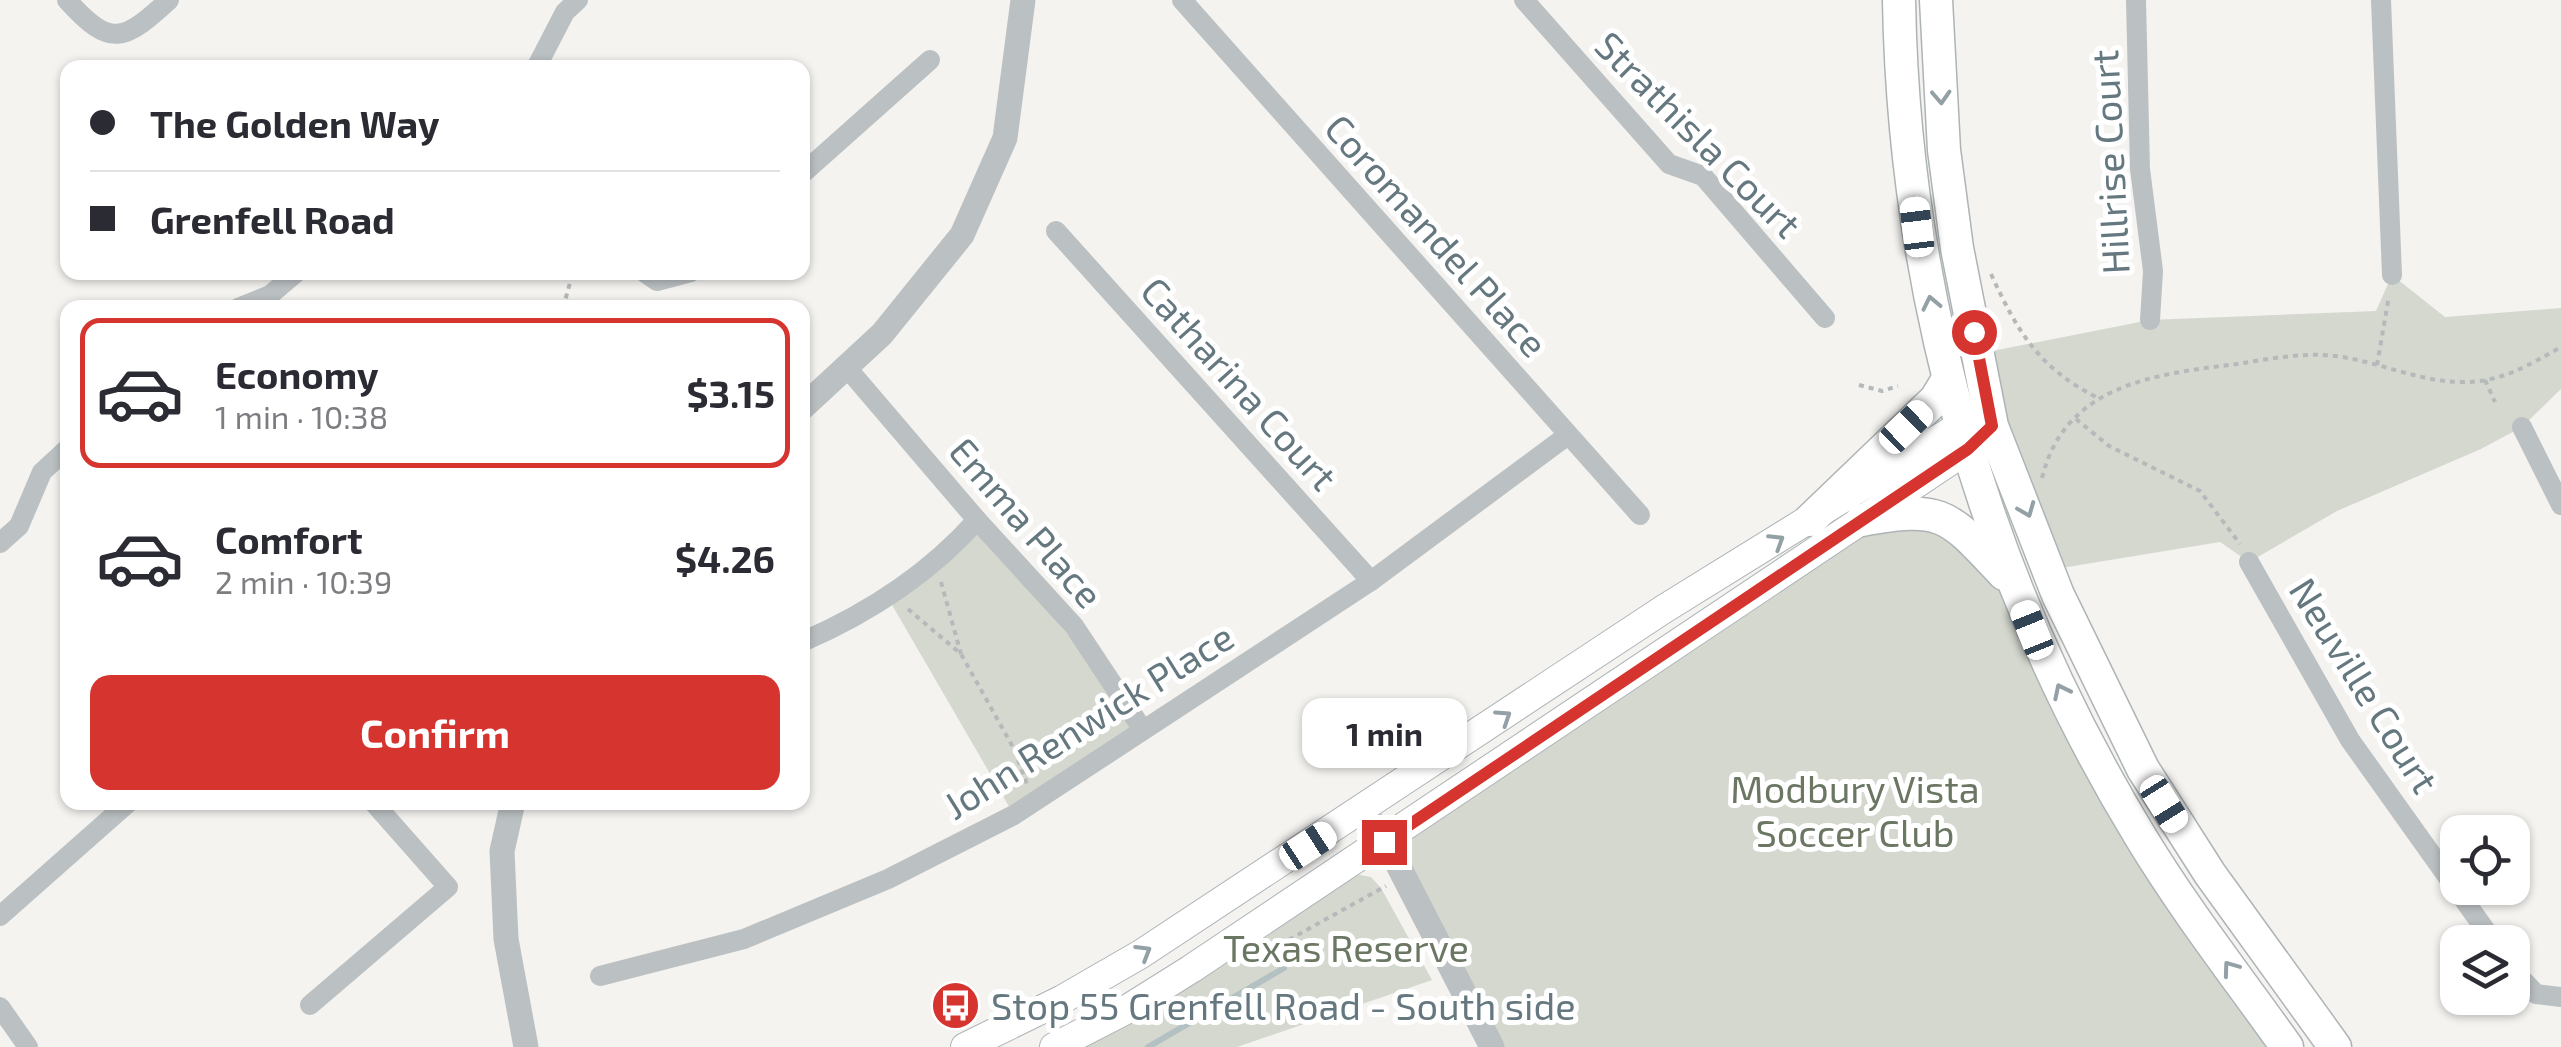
<!DOCTYPE html>
<html lang="en">
<head>
<meta charset="utf-8">
<style>
	:root { --surface:#fff; --page:#f7f7f7; --text:#2b2b33; --muted:#7c7c81; --line:#e1e1e2; --accent:#d5342f }
	body { margin:0; font-family:"Exo 2",sans-serif; background:var(--page); color:var(--text); height:100vh; display:flex; flex-direction:column; font-size:38px; white-space:nowrap }
	* { box-sizing:border-box; margin:0 }
	p { font-size:32px; color:var(--muted) }
	.icon { flex:none; width:55px; height:55px; fill:none; stroke:currentColor; stroke-width:2; stroke-linecap:round; stroke-linejoin:round }
	.map { position:relative; flex:1; overflow:hidden }
	.sheet { position:absolute; left:60px; top:300px; width:750px; height:510px; display:flex; flex-direction:column; background:var(--surface); border-radius:20px; box-shadow:0 2px 8px #0004 }
	.sheet>* { flex:none }
	.guide { position:absolute; left:60px; top:60px; width:750px; height:220px; border-radius:20px; box-shadow:0 2px 8px #0004; display:grid; align-content:center; height:220px; padding:0 30px; background:var(--surface) }
	.fabs { position:absolute; left:2440px; top:815px; display:grid; gap:20px }
	.fabs a { display:grid; place-items:center; width:90px; height:90px; border-radius:20px; background:var(--surface); box-shadow:0 2px 8px #0004; font-size:50px }
	.end { position:absolute; width:45px; height:45px; margin:-22px; border:12px solid #d5342f; background:#fff; box-shadow:0 0 0 5px #fff }
	.from { border-radius:50% }
	.bubble { position:absolute; height:70px; border-radius:20px; background:var(--surface); box-shadow:0 2px 8px #0004; font-size:32px; font-weight:700; line-height:70px; text-align:center }
	.car { position:absolute; width:30px; height:60px; margin:-30px -15px; border-radius:12px; box-shadow:0 0 8px 2px #0007; background:linear-gradient(#fff 24%,#345 0 40%,#fff 0 76%,#345 0 86%,#fff 0) }
	.guide b { display:flex; align-items:center; gap:35px; height:95px; font-size:38px }
	.guide b+b { border-top:2px solid var(--line) }
	.guide i { width:25px; height:25px; background:var(--text) }
	ul { padding:18px 0 0; list-style:none }
	li { display:flex; align-items:center; gap:30px; height:150px; margin:0 20px 15px; padding:0 10px; border:5px solid transparent; border-radius:20px }
	li div { flex:1 }
	li b { display:block; font-size:38px }
	li em { font-style:normal; font-weight:700 }
	li.current { border-color:var(--accent) }
	li>.icon { width:90px; height:90px; stroke-width:1.5 }
	.primary-button { display:flex; gap:20px; margin-top:auto; padding:20px 30px }
	.primary-button a { flex:1; height:115px; border-radius:20px; background:var(--accent); color:#fff; font-size:40px; font-weight:700; line-height:115px; text-align:center }
	.map>svg:first-child { display:block }
	.green { fill:#d4d8cf }
	.lines { fill:none; stroke-linecap:round; stroke-linejoin:round }
	.stream { stroke:#b3c1c3; stroke-width:6 }
	.secondary-casing { stroke:#adb4b7; stroke-width:30 }
	.primary-casing { stroke:#aeb4b6; stroke-width:35 }
	.path { stroke:#b5b9ba; stroke-width:4; stroke-dasharray:5 5; stroke-linecap:butt }
	.minor { stroke:#bbc0c2; stroke-width:20 }
	.tertiary { stroke:#bbc0c2; stroke-width:25 }
	.secondary { stroke:#fff; stroke-width:28 }
	.primary { stroke:#fff; stroke-width:32 }
	.oneway { stroke:#93a0a5 }
	.route { stroke:#d5342f; stroke-width:12 }
	.labels { text-anchor:middle; dominant-baseline:central; stroke-width:10; stroke-linejoin:round; paint-order:stroke }
	.street-label { font-size:38px; fill:#65787f; stroke:#fff }
	.park-label { font-size:38px; fill:#6b7763; stroke:#fff }
	.poi-label { font-size:38px; fill:#65787f; stroke:#fff; text-anchor:start }
</style>
</head>
<body>
<div class="map">
<svg width="2561" height="1047" viewBox="0 0 2561 1047">
	<rect width="100%" height="100%" fill="#f4f3f0"/>
	<g class="green">
		<polygon points="2392,275 2445,317 2561,308 2561,389 2522,427 2481,449 2337,511 2249,562 2220,542 2049,570 1977,354 2150,320 2376,311"/>
		<polygon points="1925,512 2017,594 2071,711 2287,1047 1492,1047 1384,842 1862,520"/>
		<polygon points="977,520 1143,730 1014,815 888,598"/>
		<polygon points="1355,874 1371,877 1381,888 1432,980 1237,1047 1075,1047"/>
	</g>
	<g class="lines">
		<polyline class="stream" points="1148,1047 1284,968"/>
		<defs>
			<g id="secondary">
				<polyline points="965,1047 1063,999 1141,954 1664,609 1961,425 1981,425"/>
				<polyline points="1054,1047 1124,1011 1191,969 1968,449 1984,434"/>
			</g>
			<g id="primary">
				<path d="M1899,0C1904,295 1986,583 2140,836C2184,909 2237,977 2287,1047"/>
				<polyline points="1936,0 1944,150 1957,248 1992,426 2058,595 2143,769 2210,874 2335,1047"/>
				<polyline points="1810,520 1936,399 1948,379"/>
				<path d="M1862,520C1945,505 1948,515 2004,574"/>
			</g>
		</defs>
		<use href="#secondary" class="secondary-casing"/>
		<use href="#primary" class="primary-casing"/>
		<g class="path">
			<path d="M1991,274C2018,333 2039,368 2098,398"/>
			<polyline points="563,308 573,272"/>
			<polyline points="2377,365 2389,296"/>
			<polyline points="2485,380 2495,402"/>
			<polyline points="1859,385 1882,391 1898,386"/>
			<polyline points="2076,419 2109,446 2200,491 2240,544"/>
			<path d="M2042,478C2065,384 2156,374 2237,364C2268,359 2304,352 2335,356C2378,361 2418,382 2462,382C2500,383 2529,365 2561,347"/>
			<polyline points="941,582 961,654"/>
			<polyline points="908,609 961,654 1014,749 1027,784"/>
			<polyline points="1254,959 1386,886"/>
		</g>
		<g class="minor">
			<path d="M67,0C111,49 124,41 169,0"/>
			<polyline points="1182,0 1640,515"/>
			<polyline points="1524,0 1669,164 1703,176 1825,318"/>
			<polyline points="2136,0 2140,169 2153,271 2150,320"/>
			<polyline points="2381,0 2392,275"/>
			<polyline points="536,68 565,12 578,0"/>
			<polyline points="802,174 930,60"/>
			<polyline points="1056,231 1371,581"/>
			<polyline points="644,272 657,281 691,272"/>
			<polyline points="238,308 270,295 297,272"/>
			<polyline points="848,369 977,520 1074,626 1143,730"/>
			<polyline points="2522,427 2561,505"/>
			<polyline points="0,543 19,526 42,472 68,448"/>
			<polyline points="2249,562 2350,740 2494,942"/>
			<path d="M802,642C869,613 929,574 977,520"/>
			<polyline points="0,916 129,802"/>
			<polyline points="2512,969 2536,994 2561,997"/>
			<polyline points="600,976 744,939 888,879 1014,815 1371,581 1568,435"/>
			<polyline points="310,1005 448,887 373,802"/>
			<polyline points="0,1007 28,1047"/>
		</g>
		<g class="tertiary">
			<polyline points="802,408 882,334 962,235 1005,138 1023,0"/>
			<polyline points="513,802 502,851 506,939 526,1047"/>
			<polyline points="1364,809 1398,865 1492,1047"/>
		</g>
		<use href="#secondary" class="secondary"/>
		<use href="#primary" class="primary"/>
	</g>
	<defs><path id="oneway-chevron" d="M-2-3.5L2.5 0L-2 3.5" fill="none" stroke-width="1.6" stroke-linecap="round" stroke-linejoin="round" transform="scale(2.5)"/></defs>
	<g class="oneway">
		<use href="#oneway-chevron" transform="translate(1941 97) rotate(87)"/>
		<use href="#oneway-chevron" transform="translate(1931 303) rotate(-102)"/>
		<use href="#oneway-chevron" transform="translate(2027 510) rotate(68)"/>
		<use href="#oneway-chevron" transform="translate(1777 541) rotate(-32)"/>
		<use href="#oneway-chevron" transform="translate(2061 691) rotate(-116)"/>
		<use href="#oneway-chevron" transform="translate(1504 717) rotate(-33)"/>
		<use href="#oneway-chevron" transform="translate(1144 952) rotate(-31)"/>
		<use href="#oneway-chevron" transform="translate(2230 968) rotate(-126)"/>
	</g>
	<g class="lines">
		<polyline class="route" points="1384,842 1968,449 1992,426 1974,332"/>
	</g>
	<defs>
		<symbol id="bus-disc" viewBox="-11 -11 22 22"><circle r="9.5" fill="#d5342f" stroke="#fff"/><path d="M-5-6H5V4H4V6H2V4H-2V6H-4V4H-5ZM-3.5-4V0h7V-4ZM-3.5 1.2v1.5H-2V1.2ZM2 1.2v1.5H3.5V1.2Z" fill="#fff"/></symbol>
	</defs>
	<g fill-rule="evenodd">
		<use href="#bus-disc" x="928" y="978" width="55" height="55"/>
	</g>
	<g class="labels">
		<g class="street-label">
			<text transform="translate(1699 134) rotate(45)">Strathisla Court</text>
			<text transform="translate(2109 162) rotate(-93)">Hillrise Court</text>
			<text transform="translate(1437 235) rotate(48)">Coromandel Place</text>
			<text transform="translate(1240 383) rotate(48)">Catharina Court</text>
			<text transform="translate(1027 522) rotate(49)">Emma Place</text>
			<text transform="translate(2365 685) rotate(58)">Neuville Court</text>
			<text transform="translate(1088 720) rotate(-32)">John Renwick Place</text>
		</g>
		<g class="park-label">
			<text x="1855" y="788">Modbury Vista<tspan x="1855" dy="44">Soccer Club</tspan></text>
			<text x="1346" y="947">Texas Reserve</text>
		</g>
		<g class="poi-label">
			<text x="991" y="1005">Stop 55 Grenfell Road - South side</text>
		</g>
	</g>
</svg>
<div class="fabs">
<a><svg class="icon" aria-label="locate" viewBox="0 0 24 24"><circle cx="12" cy="12" r="6"/><path d="M12 2v4M12 18v4M2 12h4M18 12h4"/></svg></a>
<a><svg class="icon" aria-label="layers" viewBox="0 0 24 24"><path d="M12 4l9 5-9 5-9-5zM3 14l9 5 9-5"/></svg></a>
</div>
<i class="end from" style="left:1974px;top:332px"></i>
<i class="end" style="left:1384px;top:842px"></i>
<div class="bubble" style="left:1302px;top:698px;width:165px">1 min</div>
<i class="car" style="left:1917px;top:227px;rotate:353deg"></i>
<i class="car" style="left:1906px;top:427px;rotate:46deg"></i>
<i class="car" style="left:2032px;top:630px;rotate:338deg"></i>
<i class="car" style="left:2164px;top:804px;rotate:148deg"></i>
<i class="car" style="left:1308px;top:846px;rotate:57deg"></i>
<div class="guide">
<b><i class="from"></i>The Golden Way</b>
<b><i></i>Grenfell Road</b>
</div>
<section class="sheet">
<ul>
<li class="current"><svg class="icon" aria-label="car" viewBox="0 0 24 24"><path d="M5 17H2v-5l4-1 3-4h7l3 4 3 1v5h-3M9 17h6M6 11h13"/><circle cx="7" cy="17" r="2"/><circle cx="17" cy="17" r="2"/></svg><div><b>Economy</b><p>1 min · 10:38</p></div><em>$3.15</em></li>
<li><svg class="icon" aria-label="car" viewBox="0 0 24 24"><path d="M5 17H2v-5l4-1 3-4h7l3 4 3 1v5h-3M9 17h6M6 11h13"/><circle cx="7" cy="17" r="2"/><circle cx="17" cy="17" r="2"/></svg><div><b>Comfort</b><p>2 min · 10:39</p></div><em>$4.26</em></li>
</ul>
<div class="primary-button"><a>Confirm</a></div>
</section>
</div>
</body>
</html>
